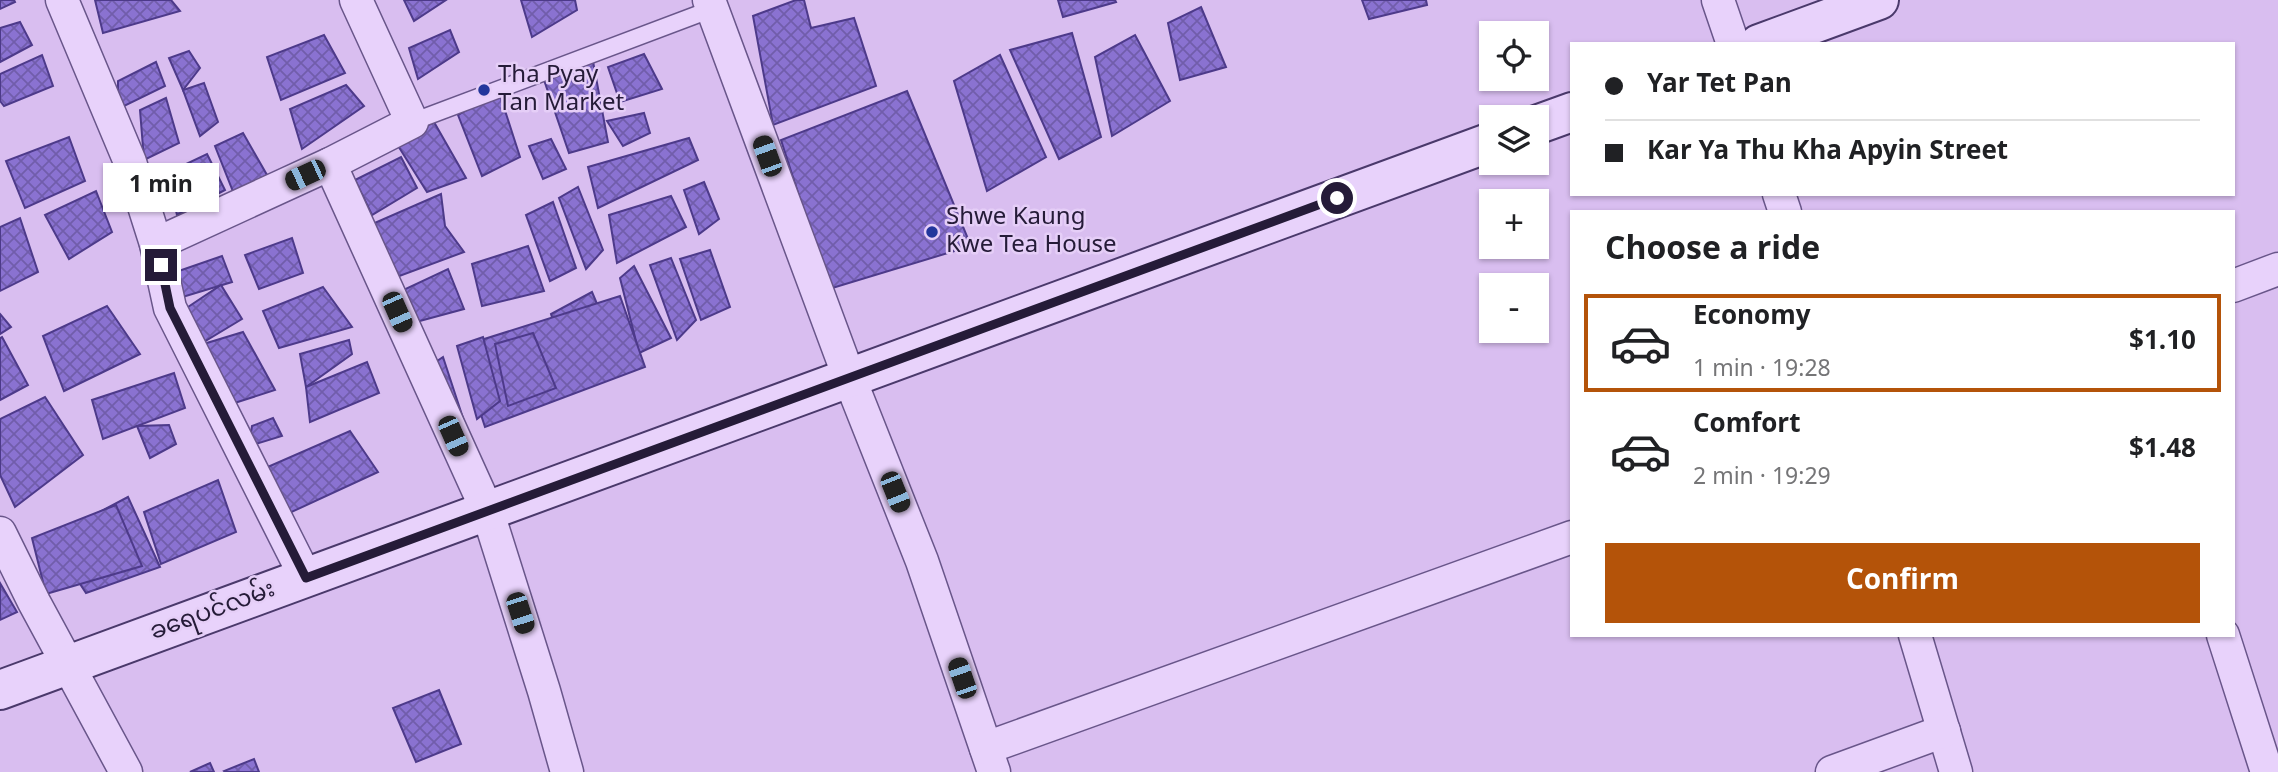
<!DOCTYPE html>
<html lang="en">
<head>
<meta charset="utf-8">
<style>
	:root { --surface:#fff; --page:#f2f2f2; --text:#202124; --muted:#757577; --line:#e0e0e0; --accent:#b45309 }
	body { margin:0; font-family:Georgia,"Noto Sans Myanmar",serif; background:var(--page); color:var(--text); height:100vh; display:flex; flex-direction:column; font-size:26px; white-space:nowrap }
	* { box-sizing:border-box; margin:0 }
	p { font-size:23px; color:var(--muted) }
	.icon { flex:none; width:38px; height:38px; fill:none; stroke:currentColor; stroke-width:2; stroke-linecap:round; stroke-linejoin:round }
	.map { position:relative; flex:1; overflow:hidden }
	.details { position:absolute; left:1570px; top:210px; width:665px; height:427px; display:flex; flex-direction:column; background:var(--surface); border-radius:0px; box-shadow:0 2px 5px #0004 }
	.details>* { flex:none }
	.banner { position:absolute; left:1570px; top:42px; width:665px; height:154px; border-radius:0px; box-shadow:0 2px 5px #0004; display:grid; align-content:center; height:154px; padding:0 35px; background:var(--surface) }
	.tools { position:absolute; left:1479px; top:21px; display:grid; gap:14px }
	.tools a { display:grid; place-items:center; width:70px; height:70px; border-radius:0px; background:var(--surface); box-shadow:0 2px 5px #0004; font-size:35px }
	.end { position:absolute; width:32px; height:32px; margin:-16px; border:9px solid #251b38; background:#fff; box-shadow:0 0 0 4px #fff }
	.from { border-radius:50% }
	.bubble { position:absolute; height:49px; border-radius:0px; background:var(--surface); box-shadow:0 2px 5px #0004; font-size:23px; font-weight:700; line-height:49px; text-align:center }
	.car { position:absolute; width:21px; height:42px; margin:-21px -10px; border-radius:9px; box-shadow:0 0 5px 2px #0007; background:linear-gradient(#222 24%,#8ab4d8 0 40%,#222 0 76%,#8ab4d8 0 86%,#222 0) }
	.banner b { display:flex; align-items:center; gap:24px; height:66px; font-size:26px }
	.banner b+b { border-top:2px solid var(--line) }
	.banner i { width:18px; height:18px; background:var(--text) }
	ul { padding:0; list-style:none }
	li { display:flex; align-items:center; gap:21px; height:98px; margin:0 14px 10px; padding:0 21px; border:4px solid transparent; border-radius:0px }
	li div { flex:1 }
	li b { display:block; font-size:26px }
	li em { font-style:normal; font-weight:700 }
	li.current { border-color:var(--accent) }
	li>.icon { width:63px; height:63px; stroke-width:1.5 }
	h2 { padding:0 35px; font-size:32px; line-height:84px }
	.primary-button { display:flex; gap:14px; margin-top:auto; padding:14px 35px }
	.primary-button a { flex:1; height:80px; border-radius:0px; background:var(--accent); color:#fff; font-size:28px; font-weight:700; line-height:80px; text-align:center }
	.map>svg:first-child { display:block }
	.building { fill:url(#building-cross-hatch); stroke:#4d3a8a; stroke-width:2 }
	.lines { fill:none; stroke-linecap:round; stroke-linejoin:round }
	.service-casing { stroke:#69568a; stroke-width:19 }
	.minor-casing { stroke:#69568a; stroke-width:35 }
	.secondary-casing { stroke:#4a396b; stroke-width:42 }
	.service { stroke:#e8d2fb; stroke-width:16 }
	.minor { stroke:#e8d2fb; stroke-width:32 }
	.secondary { stroke:#e8d2fb; stroke-width:38 }
	.route { stroke:#251b38; stroke-width:9 }
	.poi-dot { fill:#22369c; stroke:#e5cef7; stroke-width:2.5 }
	.labels { text-anchor:middle; dominant-baseline:central; stroke-width:5; stroke-linejoin:round; paint-order:stroke }
	.poi-label { font-size:24px; fill:#251b38; stroke:#e5cef7; text-anchor:start }
	.street-label { font-size:24px; fill:#251b38; stroke:#e5cef7 }
</style>
</head>
<body>
<div class="map">
<svg width="2278" height="772" viewBox="0 0 2278 772">
	<defs>
		<pattern id="building-cross-hatch" width="8" height="8" patternUnits="userSpaceOnUse" patternTransform="scale(1.75)"><rect width="8" height="8" fill="#8a72d1"/><path d="M0 0l8 8M0 8l8-8" fill="none" stroke="#715dab"/></pattern>
	</defs>
	<rect width="100%" height="100%" fill="#d9bef0"/>
	<g class="building">
		<polygon points="0,0 14,0 15,2 0,9"/>
		<polygon points="95,0 171,0 180,11 103,33"/>
		<polygon points="404,0 446,0 414,21"/>
		<polygon points="521,0 575,0 577,10 532,37"/>
		<polygon points="796,0 804,0 811,28 854,18 876,86 773,125 753,16"/>
		<polygon points="1058,0 1115,0 1116,2 1063,17"/>
		<polygon points="1362,0 1426,0 1427,5 1369,19"/>
		<polygon points="1201,7 1226,67 1180,80 1168,23"/>
		<polygon points="20,22 32,45 0,62 0,28"/>
		<polygon points="450,30 459,52 418,79 409,48"/>
		<polygon points="1072,33 1101,137 1059,159 1010,50"/>
		<polygon points="324,35 345,73 281,100 267,57"/>
		<polygon points="1135,35 1170,101 1112,136 1095,57"/>
		<polygon points="189,51 200,68 183,90 169,58"/>
		<polygon points="644,54 662,89 620,102 608,67"/>
		<polygon points="42,55 53,86 4,106 0,101 0,74"/>
		<polygon points="1000,55 1046,157 987,191 954,81"/>
		<polygon points="592,56 608,142 569,153 543,77"/>
		<polygon points="156,62 165,86 118,109 118,81"/>
		<polygon points="204,83 218,122 200,136 183,90"/>
		<polygon points="346,85 364,106 302,149 290,109"/>
		<polygon points="907,91 971,246 829,289 781,140"/>
		<polygon points="499,92 520,157 482,176 458,115"/>
		<polygon points="166,98 179,143 144,160 140,110"/>
		<polygon points="644,113 650,133 623,146 607,121"/>
		<polygon points="434,122 466,178 427,192 395,141"/>
		<polygon points="243,133 267,175 234,194 215,146"/>
		<polygon points="69,137 85,181 25,208 6,161"/>
		<polygon points="689,138 698,160 598,208 588,167"/>
		<polygon points="551,139 566,169 543,179 529,146"/>
		<polygon points="207,154 225,190 177,215 167,173"/>
		<polygon points="401,157 417,188 372,215 355,180"/>
		<polygon points="704,182 719,219 699,234 684,190"/>
		<polygon points="578,187 603,250 586,269 559,198"/>
		<polygon points="96,191 112,232 69,259 45,215"/>
		<polygon points="441,194 445,226 464,252 394,278 370,225"/>
		<polygon points="671,196 686,227 617,263 609,215"/>
		<polygon points="553,202 576,268 550,281 526,215"/>
		<polygon points="20,218 38,272 0,291 0,227"/>
		<polygon points="292,238 303,273 259,289 245,255"/>
		<polygon points="528,246 544,291 482,306 472,264"/>
		<polygon points="710,250 730,307 701,320 680,259"/>
		<polygon points="222,256 232,282 176,299 173,273"/>
		<polygon points="671,258 696,320 677,340 650,265"/>
		<polygon points="634,266 671,338 639,353 620,278"/>
		<polygon points="448,269 464,309 405,325 399,292"/>
		<polygon points="221,285 242,319 197,346 182,311"/>
		<polygon points="323,287 352,327 279,348 263,311"/>
		<polygon points="592,292 619,356 569,370 551,314"/>
		<polygon points="620,296 645,367 485,427 459,347"/>
		<polygon points="107,306 140,354 64,391 43,336"/>
		<polygon points="0,314 11,327 0,334"/>
		<polygon points="243,332 275,390 219,408 197,346"/>
		<polygon points="533,333 556,388 508,406 495,344"/>
		<polygon points="2,337 28,385 0,400 0,338"/>
		<polygon points="483,337 500,401 477,419 457,346"/>
		<polygon points="349,340 352,354 306,387 300,354"/>
		<polygon points="443,357 464,421 443,434 424,370"/>
		<polygon points="367,362 379,393 310,422 306,387"/>
		<polygon points="174,373 185,408 103,439 92,400"/>
		<polygon points="45,397 83,455 15,507 0,475 0,419"/>
		<polygon points="273,418 282,436 249,446 252,426"/>
		<polygon points="169,425 176,444 150,458 137,426"/>
		<polygon points="350,431 378,472 285,515 263,469"/>
		<polygon points="218,480 236,532 161,564 144,512"/>
		<polygon points="128,497 160,567 86,593 50,538"/>
		<polygon points="116,505 142,566 46,594 32,538"/>
		<polygon points="0,583 17,612 0,620"/>
		<polygon points="439,690 461,744 416,762 393,708"/>
		<polygon points="254,759 259,772 225,772 224,771"/>
		<polygon points="210,763 214,772 190,772"/>
	</g>
	<g class="lines">
		<defs>
			<polyline id="service" points="412,122 712,9"/>
			<g id="minor">
				<polyline points="62,0 130,162 156,244 170,308 306,578"/>
				<polyline points="709,0 849,377 922,561 994,772"/>
				<polyline points="1718,0 1733,44"/>
				<polyline points="330,164 487,510 544,691 567,772"/>
				<polyline points="1779,194 1785,212"/>
				<polyline points="156,244 330,164 412,122 356,0"/>
				<polyline points="2233,286 2278,269"/>
				<polyline points="0,533 34,602 126,772"/>
				<polyline points="1915,635 1956,772"/>
				<polyline points="2223,635 2267,772"/>
				<polyline points="986,748 1572,537"/>
				<polyline points="1832,772 1944,731"/>
			</g>
			<g id="secondary">
				<polyline points="1759,44 1879,0"/>
				<polyline points="1536,125 1572,112"/>
				<polyline points="0,690 1491,142"/>
			</g>
		</defs>
		<use href="#service" class="service-casing"/>
		<use href="#minor" class="minor-casing"/>
		<use href="#secondary" class="secondary-casing"/>
		<use href="#service" class="service"/>
		<use href="#minor" class="minor"/>
		<use href="#secondary" class="secondary"/>
	</g>
	<g class="lines">
		<polyline class="route" points="161,265 170,308 306,578 1337,198"/>
	</g>
	<g class="poi-dot">
		<circle cx="484" cy="90" r="7"/>
		<circle cx="932" cy="232" r="7"/>
	</g>
	<g class="labels">
		<g class="poi-label">
			<text x="498" y="76">Tha Pyay<tspan x="498" dy="28">Tan Market</tspan></text>
			<text x="946" y="218">Shwe Kaung<tspan x="946" dy="28">Kwe Tea House</tspan></text>
		</g>
		<g class="street-label">
			<text transform="translate(213 612) rotate(-20)">ခရေပင်လမ်း</text>
		</g>
	</g>
</svg>
<div class="tools">
<a><svg class="icon" aria-label="locate" viewBox="0 0 24 24"><circle cx="12" cy="12" r="6"/><path d="M12 2v4M12 18v4M2 12h4M18 12h4"/></svg></a>
<a><svg class="icon" aria-label="layers" viewBox="0 0 24 24"><path d="M12 4l9 5-9 5-9-5zM3 14l9 5 9-5"/></svg></a>
<a>+</a>
<a>−</a>
</div>
<i class="end from" style="left:1337px;top:198px"></i>
<i class="end" style="left:161px;top:265px"></i>
<div class="bubble" style="left:103px;top:163px;width:116px">1 min</div>
<i class="car" style="left:767px;top:156px;rotate:340deg"></i>
<i class="car" style="left:305px;top:175px;rotate:245deg"></i>
<i class="car" style="left:397px;top:312px;rotate:156deg"></i>
<i class="car" style="left:453px;top:436px;rotate:156deg"></i>
<i class="car" style="left:895px;top:492px;rotate:158deg"></i>
<i class="car" style="left:520px;top:613px;rotate:162deg"></i>
<i class="car" style="left:962px;top:678px;rotate:341deg"></i>
<div class="banner">
<b><i class="from"></i>Yar Tet Pan</b>
<b><i></i>Kar Ya Thu Kha Apyin Street</b>
</div>
<section class="details">
<h2>Choose a ride</h2>
<ul>
<li class="current"><svg class="icon" aria-label="car" viewBox="0 0 24 24"><path d="M5 17H2v-5l4-1 3-4h7l3 4 3 1v5h-3M9 17h6M6 11h13"/><circle cx="7" cy="17" r="2"/><circle cx="17" cy="17" r="2"/></svg><div><b>Economy</b><p>1 min · 19:28</p></div><em>$1.10</em></li>
<li><svg class="icon" aria-label="car" viewBox="0 0 24 24"><path d="M5 17H2v-5l4-1 3-4h7l3 4 3 1v5h-3M9 17h6M6 11h13"/><circle cx="7" cy="17" r="2"/><circle cx="17" cy="17" r="2"/></svg><div><b>Comfort</b><p>2 min · 19:29</p></div><em>$1.48</em></li>
</ul>
<div class="primary-button"><a>Confirm</a></div>
</section>
</div>
</body>
</html>
